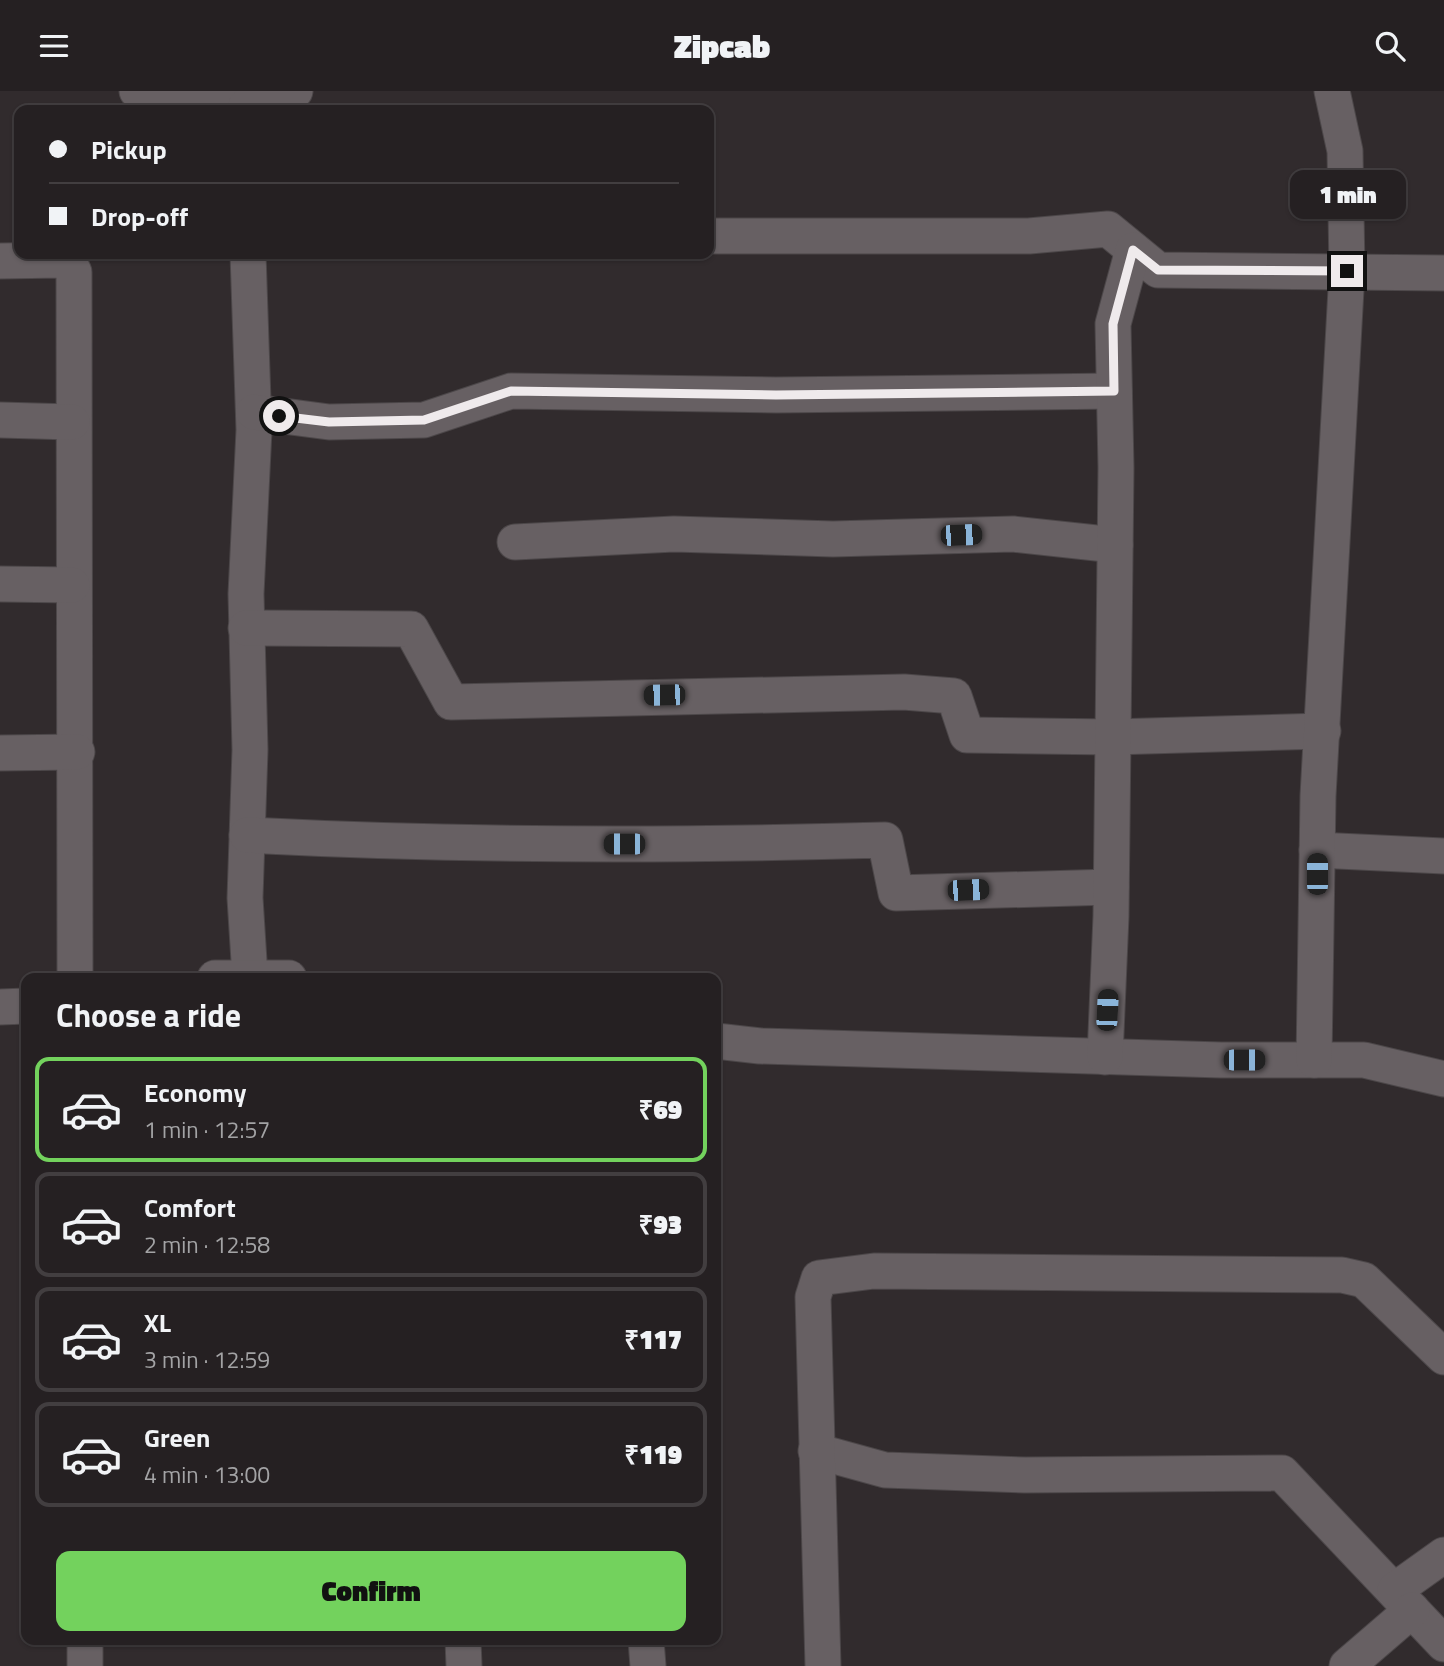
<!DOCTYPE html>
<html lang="en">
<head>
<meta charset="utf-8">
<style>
	:root { --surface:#252022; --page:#2d282a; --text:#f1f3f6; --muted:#a3a3a5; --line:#423e40; --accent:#73d25d }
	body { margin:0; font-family:"Titillium Web",sans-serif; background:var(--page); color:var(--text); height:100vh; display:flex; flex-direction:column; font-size:26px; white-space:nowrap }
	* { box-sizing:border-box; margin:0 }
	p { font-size:23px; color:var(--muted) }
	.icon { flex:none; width:38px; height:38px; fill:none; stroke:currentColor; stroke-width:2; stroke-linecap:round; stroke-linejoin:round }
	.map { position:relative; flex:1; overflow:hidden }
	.panel { position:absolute; left:21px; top:882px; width:700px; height:672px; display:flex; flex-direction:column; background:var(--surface); border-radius:14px; box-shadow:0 2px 5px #0004,0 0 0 2px var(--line) }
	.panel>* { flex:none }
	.banner { position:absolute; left:14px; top:14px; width:700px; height:154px; border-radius:14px; box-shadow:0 2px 5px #0004,0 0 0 2px var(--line); display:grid; align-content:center; height:154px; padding:0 35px; background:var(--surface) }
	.end { position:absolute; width:32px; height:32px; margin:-16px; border:9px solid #efeaec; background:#111; box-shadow:0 0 0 4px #111 }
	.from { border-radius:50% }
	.bubble { position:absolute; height:49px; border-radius:14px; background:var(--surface); box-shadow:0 2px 5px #0004,0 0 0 2px var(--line); font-size:23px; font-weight:800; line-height:49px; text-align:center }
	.car { position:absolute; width:21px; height:42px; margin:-21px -10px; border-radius:9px; box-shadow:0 0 5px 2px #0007; background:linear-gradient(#222 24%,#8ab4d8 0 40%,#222 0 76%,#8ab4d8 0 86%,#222 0) }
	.banner b { display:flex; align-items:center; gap:24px; height:66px; font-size:26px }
	.banner b+b { border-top:2px solid var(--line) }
	.banner i { width:18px; height:18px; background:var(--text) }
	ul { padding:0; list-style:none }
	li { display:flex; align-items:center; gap:21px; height:105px; margin:0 14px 10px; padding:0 21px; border:4px solid var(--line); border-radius:14px }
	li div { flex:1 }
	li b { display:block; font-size:26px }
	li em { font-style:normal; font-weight:800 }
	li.current { border-color:var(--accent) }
	li>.icon { width:63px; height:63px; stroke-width:1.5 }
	h2 { padding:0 35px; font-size:32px; line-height:84px }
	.action { display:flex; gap:14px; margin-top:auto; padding:14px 35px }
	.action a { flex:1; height:80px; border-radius:14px; background:var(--accent); color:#111; font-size:28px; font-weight:800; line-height:80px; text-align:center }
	header { display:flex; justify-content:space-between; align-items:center; height:91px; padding:0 35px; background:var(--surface); font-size:32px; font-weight:800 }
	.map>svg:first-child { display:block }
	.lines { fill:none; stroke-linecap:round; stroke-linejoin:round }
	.minor-casing { stroke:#4c4749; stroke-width:37 }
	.minor { stroke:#676063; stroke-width:35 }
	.route { stroke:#efeaec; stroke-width:9 }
</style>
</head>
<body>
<header><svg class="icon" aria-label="menu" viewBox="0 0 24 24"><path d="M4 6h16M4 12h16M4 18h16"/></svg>Zipcab<svg class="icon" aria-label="search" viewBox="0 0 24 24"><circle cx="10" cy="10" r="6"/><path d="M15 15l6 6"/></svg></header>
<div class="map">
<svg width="1444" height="1575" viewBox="0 0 1444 1575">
	<rect width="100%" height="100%" fill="#312b2d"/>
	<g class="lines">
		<defs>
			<g id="minor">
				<polyline points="137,0 246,15"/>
				<polyline points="246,19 246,15 295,0"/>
				<polyline points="709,145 1029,145 1108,138 1158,179 1444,182"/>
				<polyline points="248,163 254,339 246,503 250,659 245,807 250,886"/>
				<polyline points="0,170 61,169 70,173 74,181 75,887"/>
				<polyline points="254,321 329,331 424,329 511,300 776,304 1114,300"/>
				<polyline points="0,329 72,331"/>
				<polyline points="515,451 674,443 833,448 1013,443 1115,454"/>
				<polyline points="0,493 72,494"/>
				<polyline points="246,537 411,538 451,611 904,601 954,605 967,644 1112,646 1323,640"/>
				<polyline points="0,662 77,661"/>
				<path d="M247,744C459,755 672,755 885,749L896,802L1111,796"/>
				<polyline points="1317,759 1444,765"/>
				<polyline points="215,887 289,887"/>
				<polyline points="0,916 26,915"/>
				<polyline points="716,950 760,955 1221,969 1364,969 1444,988"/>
				<polyline points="1105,966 1111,825 1116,377 1113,233 1133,159"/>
				<polyline points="1314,969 1318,705 1347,180 1345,60 1332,0"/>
				<polyline points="816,1360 885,1379 1025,1384 1282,1382 1444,1553"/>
				<polyline points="1395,1499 1444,1464"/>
				<polyline points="463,1549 464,1575"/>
				<polyline points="646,1549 648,1575"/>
				<polyline points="85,1575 85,1549"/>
				<polyline points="823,1575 813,1206 819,1187 874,1180 1342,1184 1364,1189 1444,1266"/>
				<polyline points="1347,1575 1412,1519"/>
			</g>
		</defs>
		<use href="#minor" class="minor-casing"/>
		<use href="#minor" class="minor"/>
	</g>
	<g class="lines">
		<polyline class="route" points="279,325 329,331 424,329 511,300 776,304 1114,300 1113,233 1133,159 1158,179 1347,180"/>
	</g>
</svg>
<i class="end from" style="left:279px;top:325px"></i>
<i class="end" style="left:1347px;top:180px"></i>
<div class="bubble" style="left:1290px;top:79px;width:116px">1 min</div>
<i class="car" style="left:961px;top:444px;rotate:88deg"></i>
<i class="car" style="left:664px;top:604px;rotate:269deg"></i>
<i class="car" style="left:624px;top:753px;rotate:270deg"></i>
<i class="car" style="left:1317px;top:783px;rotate:0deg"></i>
<i class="car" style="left:968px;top:799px;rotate:88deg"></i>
<i class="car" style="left:1107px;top:919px;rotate:3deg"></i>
<i class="car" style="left:1244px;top:969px;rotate:90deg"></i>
<div class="banner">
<b><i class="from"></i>Pickup</b>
<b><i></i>Drop-off</b>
</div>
<section class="panel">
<h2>Choose a ride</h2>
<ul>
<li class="current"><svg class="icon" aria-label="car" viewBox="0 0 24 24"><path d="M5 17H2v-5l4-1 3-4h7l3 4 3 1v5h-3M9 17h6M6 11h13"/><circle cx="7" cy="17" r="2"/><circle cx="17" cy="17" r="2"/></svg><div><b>Economy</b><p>1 min · 12:57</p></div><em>₹69</em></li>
<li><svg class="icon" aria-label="car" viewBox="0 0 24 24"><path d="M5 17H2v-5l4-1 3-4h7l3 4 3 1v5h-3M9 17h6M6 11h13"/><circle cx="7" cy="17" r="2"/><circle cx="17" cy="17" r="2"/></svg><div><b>Comfort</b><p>2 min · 12:58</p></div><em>₹93</em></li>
<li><svg class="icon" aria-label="car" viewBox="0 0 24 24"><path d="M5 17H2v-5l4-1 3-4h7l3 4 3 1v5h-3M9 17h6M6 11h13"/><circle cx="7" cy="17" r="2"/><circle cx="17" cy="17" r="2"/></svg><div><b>XL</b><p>3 min · 12:59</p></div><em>₹117</em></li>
<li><svg class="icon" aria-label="car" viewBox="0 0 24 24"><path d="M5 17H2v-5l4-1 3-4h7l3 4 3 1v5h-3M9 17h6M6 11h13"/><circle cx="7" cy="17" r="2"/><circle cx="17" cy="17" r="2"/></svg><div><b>Green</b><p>4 min · 13:00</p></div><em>₹119</em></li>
</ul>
<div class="action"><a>Confirm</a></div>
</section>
</div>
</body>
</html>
